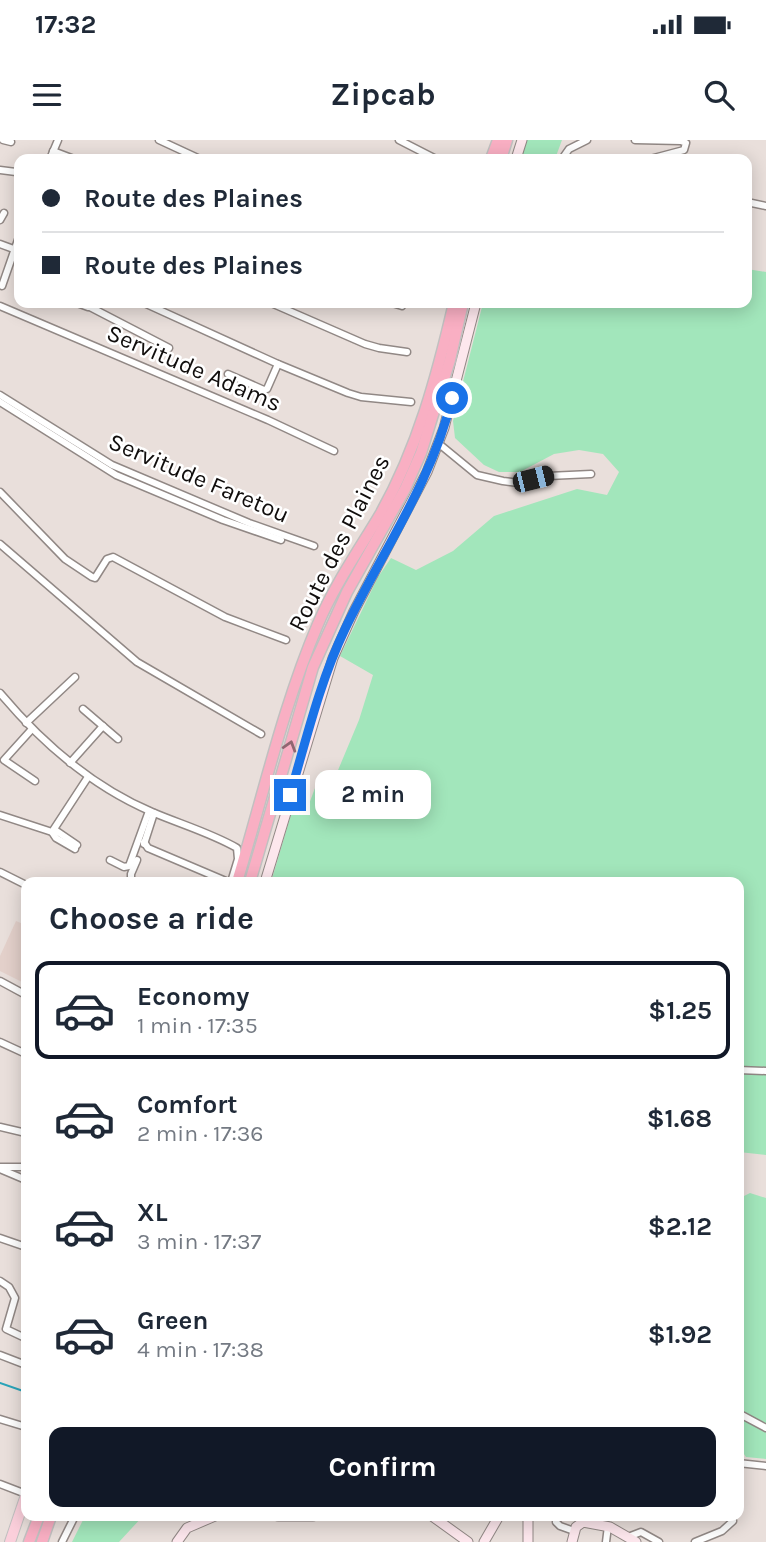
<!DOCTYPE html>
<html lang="en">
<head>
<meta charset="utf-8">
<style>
	:root { --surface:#fff; --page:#f6f6f7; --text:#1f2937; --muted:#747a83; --line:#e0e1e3; --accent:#111827 }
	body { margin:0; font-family:Karla,sans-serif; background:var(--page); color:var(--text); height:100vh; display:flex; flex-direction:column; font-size:26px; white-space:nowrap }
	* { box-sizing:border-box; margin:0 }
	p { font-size:23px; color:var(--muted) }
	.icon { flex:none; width:38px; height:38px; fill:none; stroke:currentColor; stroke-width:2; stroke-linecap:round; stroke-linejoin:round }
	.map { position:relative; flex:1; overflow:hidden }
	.drawer { position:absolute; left:21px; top:737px; width:723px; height:644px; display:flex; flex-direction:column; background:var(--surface); border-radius:14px; box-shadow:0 4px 18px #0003 }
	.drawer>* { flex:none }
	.banner { position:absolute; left:14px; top:14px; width:738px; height:154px; border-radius:14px; box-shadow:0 4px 18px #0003; display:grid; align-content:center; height:154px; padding:0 28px; background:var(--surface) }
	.end { position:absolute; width:32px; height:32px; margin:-16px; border:9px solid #1a73e8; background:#fff; box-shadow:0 0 0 4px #fff }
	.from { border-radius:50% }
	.bubble { position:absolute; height:49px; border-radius:14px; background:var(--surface); box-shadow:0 4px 18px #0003; font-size:23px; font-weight:700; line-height:49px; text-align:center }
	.car { position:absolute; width:21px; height:42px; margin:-21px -10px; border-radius:9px; box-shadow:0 0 5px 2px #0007; background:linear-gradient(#222 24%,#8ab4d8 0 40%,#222 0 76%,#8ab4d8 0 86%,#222 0) }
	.banner b { display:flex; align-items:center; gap:24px; height:66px; font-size:26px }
	.banner b+b { border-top:2px solid var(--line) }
	.banner i { width:18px; height:18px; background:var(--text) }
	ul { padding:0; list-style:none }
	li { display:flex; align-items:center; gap:21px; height:98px; margin:0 14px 10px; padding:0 14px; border:4px solid transparent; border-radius:14px }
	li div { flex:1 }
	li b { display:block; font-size:26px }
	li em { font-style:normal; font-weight:700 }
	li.active { border-color:var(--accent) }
	li>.icon { width:63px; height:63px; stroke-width:1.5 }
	h2 { padding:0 28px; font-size:32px; line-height:84px }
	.primary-button { display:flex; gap:14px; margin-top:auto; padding:14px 28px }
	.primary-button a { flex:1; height:80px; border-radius:14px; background:var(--accent); color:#fff; font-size:28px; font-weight:700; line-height:80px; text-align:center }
	.status { display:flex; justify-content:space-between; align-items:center; height:49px; padding:0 35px; background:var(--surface); direction:ltr }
	.status svg { height:19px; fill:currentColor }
	header { display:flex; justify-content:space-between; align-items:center; height:91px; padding:0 28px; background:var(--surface); font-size:32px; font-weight:700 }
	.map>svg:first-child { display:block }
	.built { fill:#e3d0ca }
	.green { fill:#a2e6bb }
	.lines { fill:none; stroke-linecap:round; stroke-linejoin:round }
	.stream { stroke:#2aa4b9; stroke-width:2 }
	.street-casing { stroke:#918885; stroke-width:9 }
	.secondary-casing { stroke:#918885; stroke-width:11 }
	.primary-casing { stroke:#c1c0c0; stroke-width:12 }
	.highway-casing { stroke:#c1c0c0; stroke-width:13 }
	.street { stroke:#fff; stroke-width:6 }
	.secondary { stroke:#fde7ed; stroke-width:9 }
	.primary { stroke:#fbcfdb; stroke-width:10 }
	.highway { stroke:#f9afc3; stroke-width:10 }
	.oneway { stroke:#906671 }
	.route { stroke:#1a73e8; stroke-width:9 }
	.labels { text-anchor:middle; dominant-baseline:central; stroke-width:5; stroke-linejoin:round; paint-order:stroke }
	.street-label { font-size:24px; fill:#100d0c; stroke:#fff }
</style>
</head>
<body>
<div class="status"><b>17:32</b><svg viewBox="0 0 49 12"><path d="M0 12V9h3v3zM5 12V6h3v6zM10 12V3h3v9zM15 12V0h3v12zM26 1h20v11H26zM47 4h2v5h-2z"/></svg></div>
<header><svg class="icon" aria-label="menu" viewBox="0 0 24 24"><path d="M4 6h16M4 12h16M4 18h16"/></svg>Zipcab<svg class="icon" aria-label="search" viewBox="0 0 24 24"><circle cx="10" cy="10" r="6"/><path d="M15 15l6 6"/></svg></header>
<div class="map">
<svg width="766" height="1402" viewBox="0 0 766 1402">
	<rect width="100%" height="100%" fill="#e9dfdb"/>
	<polygon class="built" points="26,778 26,844 0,831 0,816 16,781 23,784"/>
	<g class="green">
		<polygon points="525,0 562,0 555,19 520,19"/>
		<polygon points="747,129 766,132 766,1015 739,1012 738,742 271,742 295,661 309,664 321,632 336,635 359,580 373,535 340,516 378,437 391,418 416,430 453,411 494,376 577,349 607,355 619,332 603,314 579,310 554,314 520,332 499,332 484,325 455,298 453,281 483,163 747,163"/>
		<polygon points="750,1053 766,1058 766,1319 746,1317 739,1307 738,1059"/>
		<polygon points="85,1376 143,1376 119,1402 72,1402"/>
	</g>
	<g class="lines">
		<polyline class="stream" points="0,1243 26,1252"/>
		<defs>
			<g id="street">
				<polyline points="3,0 11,2"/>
				<polyline points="159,0 200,19"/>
				<polyline points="399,0 436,19"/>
				<polyline points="635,0 681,1 686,3 684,10 650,19"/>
				<polyline points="53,11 74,19"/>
				<polyline points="50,19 58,0"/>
				<polyline points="562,19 569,9 587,0"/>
				<polyline points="0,30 16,32"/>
				<polyline points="747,62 766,66"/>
				<polyline points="0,80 4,73"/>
				<polyline points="0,104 19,111"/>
				<polyline points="2,146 19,97"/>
				<polyline points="77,163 88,167 91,165"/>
				<polyline points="144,163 278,224 348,253 361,257 411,262"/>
				<polyline points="271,163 365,204 379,208 407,212"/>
				<polyline points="392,163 402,166"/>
				<polyline points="0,166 268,280 334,311"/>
				<polyline points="90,167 169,208"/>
				<polyline points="228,234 264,250 267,249 278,224"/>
				<polyline points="0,255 112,325 249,383 314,406"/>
				<polyline points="0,262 116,335 223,380 281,400"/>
				<polyline points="438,303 477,335 503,341 519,343 548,336 591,334"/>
				<polyline points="0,352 65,419 92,437 95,438 107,419 113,417 225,477 286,500"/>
				<polyline points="0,404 137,522 261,594"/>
				<path d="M0,553C42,603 91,646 152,672C180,684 211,693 237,708L238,719L231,742"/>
				<polyline points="83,569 118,599"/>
				<polyline points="26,583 75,537"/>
				<polyline points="32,589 4,620 35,641"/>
				<polyline points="70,623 103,586"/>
				<polyline points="0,675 52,692 88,637"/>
				<polyline points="55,690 77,705"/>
				<polyline points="52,692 56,698 75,709"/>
				<polyline points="144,702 148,708 228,742"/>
				<polyline points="144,704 154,673"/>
				<polyline points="110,720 124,727 129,726 149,671"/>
				<polyline points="0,732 26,745"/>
				<polyline points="131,742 131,734 137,720"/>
				<polyline points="0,841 26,855"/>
				<polyline points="0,902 26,914"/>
				<polyline points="738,930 766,931"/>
				<polyline points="0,987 26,993"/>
				<polyline points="0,1027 26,1027"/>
				<polyline points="0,1029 26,1040"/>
				<polyline points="0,1098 26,1107"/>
				<polyline points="0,1141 9,1147 15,1158 6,1189 23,1197"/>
				<polyline points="0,1215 26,1225"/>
				<polyline points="738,1273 766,1288"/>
				<polyline points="0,1279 26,1287"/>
				<polyline points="738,1323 766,1326"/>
				<polyline points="0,1344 26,1354"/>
				<polyline points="556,1382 560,1386 574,1391"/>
				<polyline points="628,1397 641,1392 659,1402"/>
				<polyline points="62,1402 75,1376"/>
				<polyline points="606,1402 608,1386"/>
				<polyline points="695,1402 722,1391 733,1381"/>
			</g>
			<g id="secondary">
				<polyline points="516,19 522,0"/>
				<polyline points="265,742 333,518 354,471 427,332 444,288 476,163"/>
				<polyline points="278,1376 313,1376"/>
				<polyline points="432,1376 468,1402"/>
				<polyline points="528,1376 528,1402"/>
				<polyline points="177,1402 187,1388 215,1376"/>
				<polyline points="484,1402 499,1376"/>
				<polyline points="572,1402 576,1387 583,1382 610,1387 636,1402"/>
			</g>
			<polyline id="primary" points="10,1402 26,1355"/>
			<g id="highway">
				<polyline points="491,19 498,0"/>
				<polyline points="501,19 507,0"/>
				<path d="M237,742C263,656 283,566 318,484C335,444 359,410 381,373C418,307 437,236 454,163"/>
				<polyline points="250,742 313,527 347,452 405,349 421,313 450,220 463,163"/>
				<polyline points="29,1402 39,1376"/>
				<polyline points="42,1402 51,1376"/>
			</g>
		</defs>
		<use href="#street" class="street-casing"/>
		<use href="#secondary" class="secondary-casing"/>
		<use href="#primary" class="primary-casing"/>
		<use href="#highway" class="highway-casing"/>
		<use href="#street" class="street"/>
		<use href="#secondary" class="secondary"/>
		<use href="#primary" class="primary"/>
		<use href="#highway" class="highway"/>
	</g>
	<defs><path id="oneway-chevron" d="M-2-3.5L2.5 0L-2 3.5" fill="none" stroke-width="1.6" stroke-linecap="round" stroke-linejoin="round" transform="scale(1.75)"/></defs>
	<use class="oneway" href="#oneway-chevron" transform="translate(290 606) rotate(-73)"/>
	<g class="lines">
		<path class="route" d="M290,655C306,600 320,541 345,489C382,412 432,342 452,258"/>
	</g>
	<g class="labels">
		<g class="street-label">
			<text transform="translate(194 228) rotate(23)">Servitude Adams</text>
			<text transform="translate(199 338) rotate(23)">Servitude Faretou</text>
			<text transform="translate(339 403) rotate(-63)">Route des Plaines</text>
		</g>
	</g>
</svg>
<i class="end from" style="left:452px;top:258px"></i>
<i class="end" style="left:290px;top:655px"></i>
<div class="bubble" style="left:315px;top:630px;width:116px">2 min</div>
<i class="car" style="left:533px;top:339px;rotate:76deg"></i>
<div class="banner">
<b><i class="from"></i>Route des Plaines</b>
<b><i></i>Route des Plaines</b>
</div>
<section class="drawer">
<h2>Choose a ride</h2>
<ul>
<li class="active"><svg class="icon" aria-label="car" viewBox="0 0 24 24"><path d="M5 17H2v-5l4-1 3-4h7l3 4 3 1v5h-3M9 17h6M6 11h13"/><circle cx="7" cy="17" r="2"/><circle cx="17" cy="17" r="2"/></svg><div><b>Economy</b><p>1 min · 17:35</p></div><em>$1.25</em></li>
<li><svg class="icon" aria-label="car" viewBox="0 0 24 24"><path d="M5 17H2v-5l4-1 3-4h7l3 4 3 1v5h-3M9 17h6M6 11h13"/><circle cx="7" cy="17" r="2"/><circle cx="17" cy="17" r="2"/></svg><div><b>Comfort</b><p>2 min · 17:36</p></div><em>$1.68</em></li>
<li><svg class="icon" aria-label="car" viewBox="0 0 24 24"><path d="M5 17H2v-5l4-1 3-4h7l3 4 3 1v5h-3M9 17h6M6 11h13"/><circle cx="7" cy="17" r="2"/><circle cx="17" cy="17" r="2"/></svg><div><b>XL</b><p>3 min · 17:37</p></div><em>$2.12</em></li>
<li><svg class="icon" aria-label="car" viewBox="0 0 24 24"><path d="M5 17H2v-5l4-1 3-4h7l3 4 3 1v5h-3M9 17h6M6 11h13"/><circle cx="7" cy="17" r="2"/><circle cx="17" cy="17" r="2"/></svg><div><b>Green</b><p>4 min · 17:38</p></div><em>$1.92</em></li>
</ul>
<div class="primary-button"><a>Confirm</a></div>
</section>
</div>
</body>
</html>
